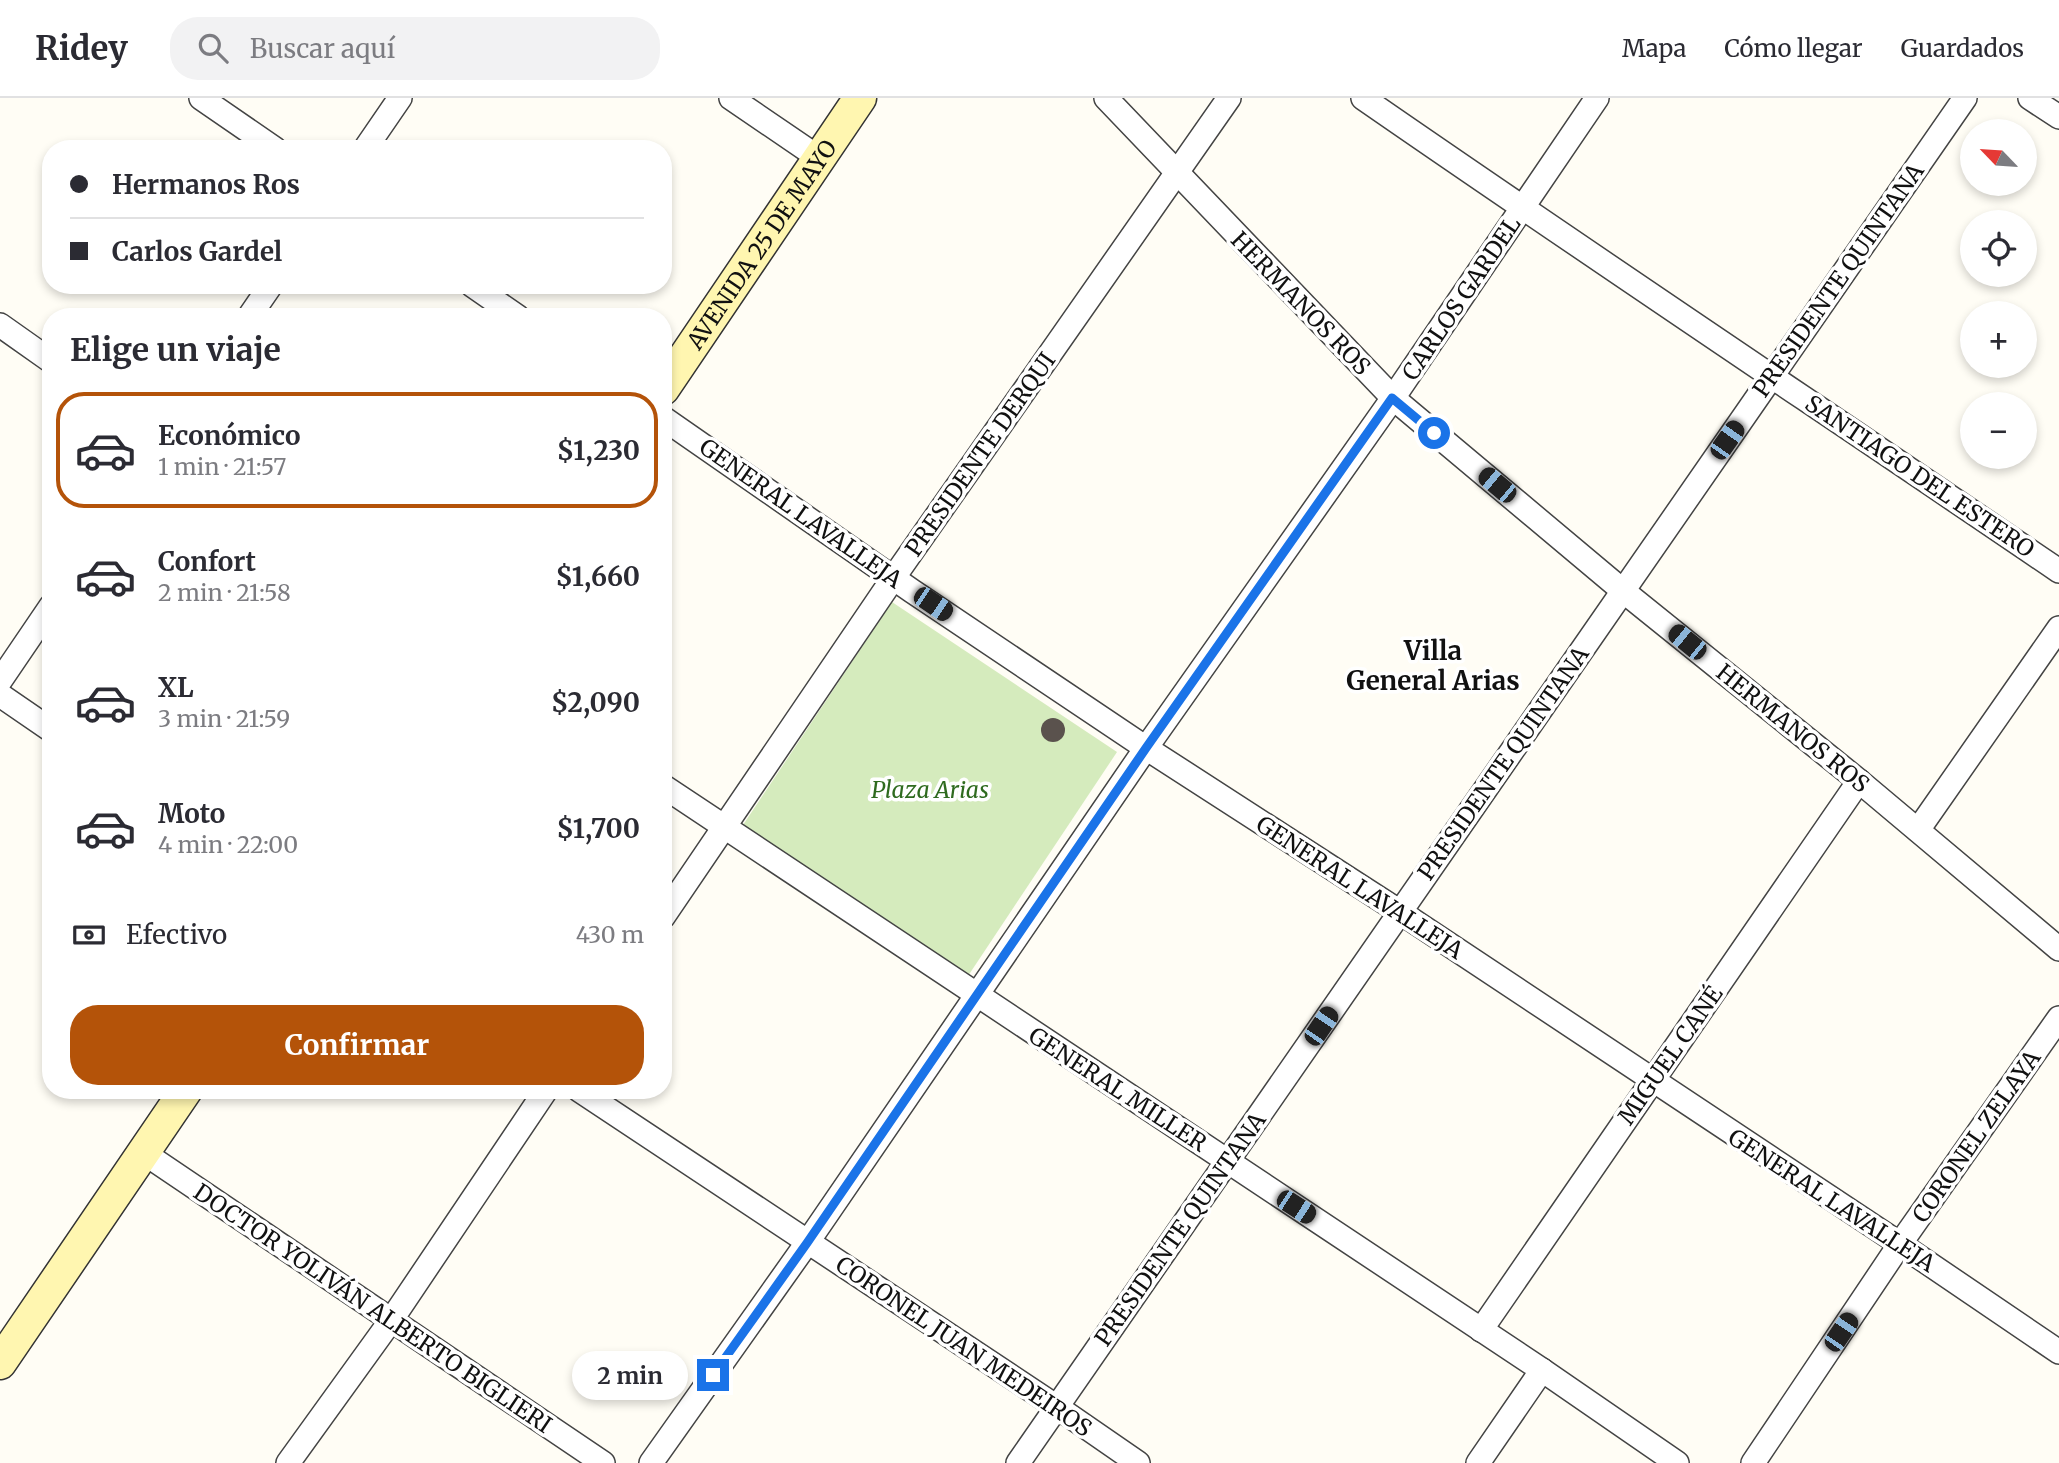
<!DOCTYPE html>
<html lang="es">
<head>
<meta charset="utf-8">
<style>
	:root { --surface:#fff; --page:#f2f2f3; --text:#2b2b33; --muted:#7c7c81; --line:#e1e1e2; --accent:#b45309 }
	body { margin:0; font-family:Merriweather,serif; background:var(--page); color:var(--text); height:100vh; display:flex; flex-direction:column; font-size:26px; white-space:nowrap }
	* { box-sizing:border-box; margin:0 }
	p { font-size:23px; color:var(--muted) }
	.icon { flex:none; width:38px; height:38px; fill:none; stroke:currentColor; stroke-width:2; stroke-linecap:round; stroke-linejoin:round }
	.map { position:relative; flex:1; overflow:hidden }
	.panel { position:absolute; left:42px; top:210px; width:630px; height:791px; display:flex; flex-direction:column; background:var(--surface); border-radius:28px; box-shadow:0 4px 10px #0003 }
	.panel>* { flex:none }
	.hud { position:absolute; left:42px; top:42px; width:630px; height:154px; border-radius:28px; box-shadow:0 4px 10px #0003; display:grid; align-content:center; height:154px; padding:0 28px; background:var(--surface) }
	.needle { width:46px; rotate:295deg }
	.buttons { position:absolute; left:1960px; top:21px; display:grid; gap:14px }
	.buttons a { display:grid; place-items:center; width:77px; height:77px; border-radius:50%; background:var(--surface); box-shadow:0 4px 10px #0003; font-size:35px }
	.end { position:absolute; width:32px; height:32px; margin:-16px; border:9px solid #1a73e8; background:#fff; box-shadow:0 0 0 4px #fff }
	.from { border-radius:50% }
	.bubble { position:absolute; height:49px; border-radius:24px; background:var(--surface); box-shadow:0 4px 10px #0003; font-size:23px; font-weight:700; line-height:49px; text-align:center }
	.car { position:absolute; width:21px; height:42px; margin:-21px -10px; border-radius:9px; box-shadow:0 0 5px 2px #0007; background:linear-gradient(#222 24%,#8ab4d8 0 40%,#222 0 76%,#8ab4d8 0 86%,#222 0) }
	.hud b { display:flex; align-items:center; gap:24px; height:66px; font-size:26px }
	.hud b+b { border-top:2px solid var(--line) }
	.hud i { width:18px; height:18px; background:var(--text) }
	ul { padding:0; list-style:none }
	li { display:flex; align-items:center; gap:21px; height:116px; margin:0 14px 10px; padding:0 14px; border:4px solid transparent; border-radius:28px }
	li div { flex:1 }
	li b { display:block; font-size:26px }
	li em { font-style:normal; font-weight:700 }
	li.active { border-color:var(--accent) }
	li>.icon { width:63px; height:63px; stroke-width:1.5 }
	h2 { padding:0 28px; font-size:32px; line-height:84px }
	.pay { display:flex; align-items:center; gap:18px; height:77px; padding:0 28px; font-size:26px }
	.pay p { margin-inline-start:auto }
	.primary-button { display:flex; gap:14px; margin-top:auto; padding:14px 28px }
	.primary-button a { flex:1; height:80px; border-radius:28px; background:var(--accent); color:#fff; font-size:28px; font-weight:700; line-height:80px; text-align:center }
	header { display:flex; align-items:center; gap:42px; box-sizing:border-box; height:98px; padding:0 35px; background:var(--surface); border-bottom:2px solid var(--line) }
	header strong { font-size:33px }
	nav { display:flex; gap:38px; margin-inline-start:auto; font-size:24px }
	.search { width:490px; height:63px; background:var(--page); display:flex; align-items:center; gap:18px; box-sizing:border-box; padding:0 24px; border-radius:28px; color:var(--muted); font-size:26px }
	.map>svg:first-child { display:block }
	.green { fill:#d5ebbd }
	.building { fill:#5a524d }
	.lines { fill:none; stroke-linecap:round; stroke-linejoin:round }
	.minor-casing { stroke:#444; stroke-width:26 }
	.secondary-casing { stroke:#333; stroke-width:35 }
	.minor { stroke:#fff; stroke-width:23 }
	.secondary { stroke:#fff6b0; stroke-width:32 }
	.route { stroke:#1a73e8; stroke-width:9 }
	.labels { text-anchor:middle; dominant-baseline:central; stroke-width:7; stroke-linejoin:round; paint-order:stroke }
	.street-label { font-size:23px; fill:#111; stroke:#fff }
	.park-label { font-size:23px; font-style:italic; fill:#2f6b1f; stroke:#fff }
	.quarter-label { font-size:26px; font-weight:bold; fill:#111; stroke:#fff }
</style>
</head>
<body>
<header>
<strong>Ridey</strong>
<div class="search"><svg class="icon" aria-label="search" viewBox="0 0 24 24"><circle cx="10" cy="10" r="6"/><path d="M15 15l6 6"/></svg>Buscar aquí</div>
<nav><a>Mapa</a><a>Cómo llegar</a><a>Guardados</a></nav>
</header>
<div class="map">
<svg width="2059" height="1365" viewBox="0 0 2059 1365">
	<rect width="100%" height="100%" fill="#fffdf5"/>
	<polygon class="green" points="892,504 1117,654 968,878 743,727"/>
	<circle class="building" cx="1053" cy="632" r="12"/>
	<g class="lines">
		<defs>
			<g id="minor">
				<polyline points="201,0 275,51"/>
				<polyline points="731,0 819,60"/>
				<polyline points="1106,0 1393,300 1622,492 1859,683 2059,851"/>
				<path d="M1363,0C1594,160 1827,315 2059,473"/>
				<polyline points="2030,0 2059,19"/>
				<polyline points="365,51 400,0"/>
				<polyline points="472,187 518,219"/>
				<polyline points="249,219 271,187"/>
				<polyline points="0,227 51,263"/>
				<polyline points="663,320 912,493 1146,650 1400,814 1900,1146 2059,1254"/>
				<polyline points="0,583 51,508"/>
				<polyline points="0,597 51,632"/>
				<polyline points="663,688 1542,1272 1677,1365"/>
				<polyline points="1918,732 2059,530"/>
				<polyline points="663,819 894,479 1229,0"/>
				<polyline points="579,992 1057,1309 1138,1365"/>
				<polyline points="144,1055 603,1365"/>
				<polyline points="1481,1232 1859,683"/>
				<polyline points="288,1365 392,1221 546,992"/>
				<polyline points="651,1365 807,1145 1146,650 1393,300 1597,0"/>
				<polyline points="1018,1365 1965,0"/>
				<polyline points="1478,1365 1542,1272"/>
				<polyline points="1753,1365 1900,1146 2059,920"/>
			</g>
			<g id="secondary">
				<path id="s1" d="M663,291L860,0"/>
				<polyline points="0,1265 186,992"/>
			</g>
		</defs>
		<use href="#minor" class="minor-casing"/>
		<use href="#secondary" class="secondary-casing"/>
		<use href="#minor" class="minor"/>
		<use href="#secondary" class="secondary"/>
	</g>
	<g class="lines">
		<polyline class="route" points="713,1277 807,1145 1146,650 1392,300 1434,335"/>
	</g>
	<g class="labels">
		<g class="street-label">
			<text stroke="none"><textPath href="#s1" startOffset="175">AVENIDA 25 DE MAYO</textPath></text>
			<text transform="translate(1838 182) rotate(-55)">PRESIDENTE QUINTANA</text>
			<text transform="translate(1461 200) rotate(-56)">CARLOS GARDEL</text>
			<text transform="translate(1301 205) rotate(46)">HERMANOS ROS</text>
			<text transform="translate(980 356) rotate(-55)">PRESIDENTE DERQUI</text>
			<text transform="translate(1920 378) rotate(34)">SANTIAGO DEL ESTERO</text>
			<text transform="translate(801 415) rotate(35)">GENERAL LAVALLEJA</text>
			<text transform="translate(1793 630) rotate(39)">HERMANOS ROS</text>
			<text transform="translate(1503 665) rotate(-55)">PRESIDENTE QUINTANA</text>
			<text transform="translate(1360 789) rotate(33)">GENERAL LAVALLEJA</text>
			<text transform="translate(1670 957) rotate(-55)">MIGUEL CANÉ</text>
			<text transform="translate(1118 991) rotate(33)">GENERAL MILLER</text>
			<text transform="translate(1976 1038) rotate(-55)">CORONEL ZELAYA</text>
			<text transform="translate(1832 1102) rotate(33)">GENERAL LAVALLEJA</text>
			<text transform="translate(1180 1131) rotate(-55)">PRESIDENTE QUINTANA</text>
			<text transform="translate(373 1210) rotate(34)">DOCTOR YOLIVÁN ALBERTO BIGLIERI</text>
			<text transform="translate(964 1248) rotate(34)">CORONEL JUAN MEDEIROS</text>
		</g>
		<g class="park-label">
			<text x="930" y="691">Plaza Arias</text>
		</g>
		<g class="quarter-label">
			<text x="1433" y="552">Villa<tspan x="1433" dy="30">General Arias</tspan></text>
		</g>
	</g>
</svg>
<div class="buttons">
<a><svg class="needle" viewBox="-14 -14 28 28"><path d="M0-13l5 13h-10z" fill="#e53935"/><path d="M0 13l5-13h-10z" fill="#7c7c81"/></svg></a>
<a><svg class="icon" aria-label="locate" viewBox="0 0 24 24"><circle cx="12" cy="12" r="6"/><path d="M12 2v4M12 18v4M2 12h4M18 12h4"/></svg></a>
<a>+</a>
<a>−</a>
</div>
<i class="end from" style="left:1434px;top:335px"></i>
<i class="end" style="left:713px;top:1277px"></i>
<div class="bubble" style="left:572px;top:1253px;width:116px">2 min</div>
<i class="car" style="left:1727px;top:342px;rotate:35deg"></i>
<i class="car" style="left:1497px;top:387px;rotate:310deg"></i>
<i class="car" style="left:933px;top:506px;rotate:124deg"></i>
<i class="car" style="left:1687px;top:544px;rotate:309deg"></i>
<i class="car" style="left:1321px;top:928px;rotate:34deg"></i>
<i class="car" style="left:1296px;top:1109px;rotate:123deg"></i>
<i class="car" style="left:1841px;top:1234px;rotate:34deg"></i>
<div class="hud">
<b><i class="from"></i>Hermanos Ros</b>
<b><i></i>Carlos Gardel</b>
</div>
<section class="panel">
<h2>Elige un viaje</h2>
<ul>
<li class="active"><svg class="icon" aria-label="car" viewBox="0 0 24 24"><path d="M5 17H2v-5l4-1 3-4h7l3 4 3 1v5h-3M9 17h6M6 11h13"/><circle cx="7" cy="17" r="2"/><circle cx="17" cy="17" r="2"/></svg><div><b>Económico</b><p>1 min · 21:57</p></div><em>$1,230</em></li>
<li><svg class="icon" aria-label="car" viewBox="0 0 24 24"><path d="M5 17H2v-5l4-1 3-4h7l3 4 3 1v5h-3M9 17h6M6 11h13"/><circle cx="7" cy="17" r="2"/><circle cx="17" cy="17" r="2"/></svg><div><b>Confort</b><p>2 min · 21:58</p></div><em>$1,660</em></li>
<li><svg class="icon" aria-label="car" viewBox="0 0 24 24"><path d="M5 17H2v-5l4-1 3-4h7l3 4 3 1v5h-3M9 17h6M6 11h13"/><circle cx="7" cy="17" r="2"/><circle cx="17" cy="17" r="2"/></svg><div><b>XL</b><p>3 min · 21:59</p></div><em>$2,090</em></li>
<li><svg class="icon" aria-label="car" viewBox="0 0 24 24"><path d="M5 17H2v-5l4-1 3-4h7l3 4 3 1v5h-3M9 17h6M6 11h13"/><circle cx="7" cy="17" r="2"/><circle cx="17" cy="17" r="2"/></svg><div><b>Moto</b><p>4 min · 22:00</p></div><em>$1,700</em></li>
</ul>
<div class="pay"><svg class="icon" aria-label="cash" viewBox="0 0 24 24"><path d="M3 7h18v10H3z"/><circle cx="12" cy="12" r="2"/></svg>Efectivo<p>430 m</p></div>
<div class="primary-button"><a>Confirmar</a></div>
</section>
</div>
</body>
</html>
